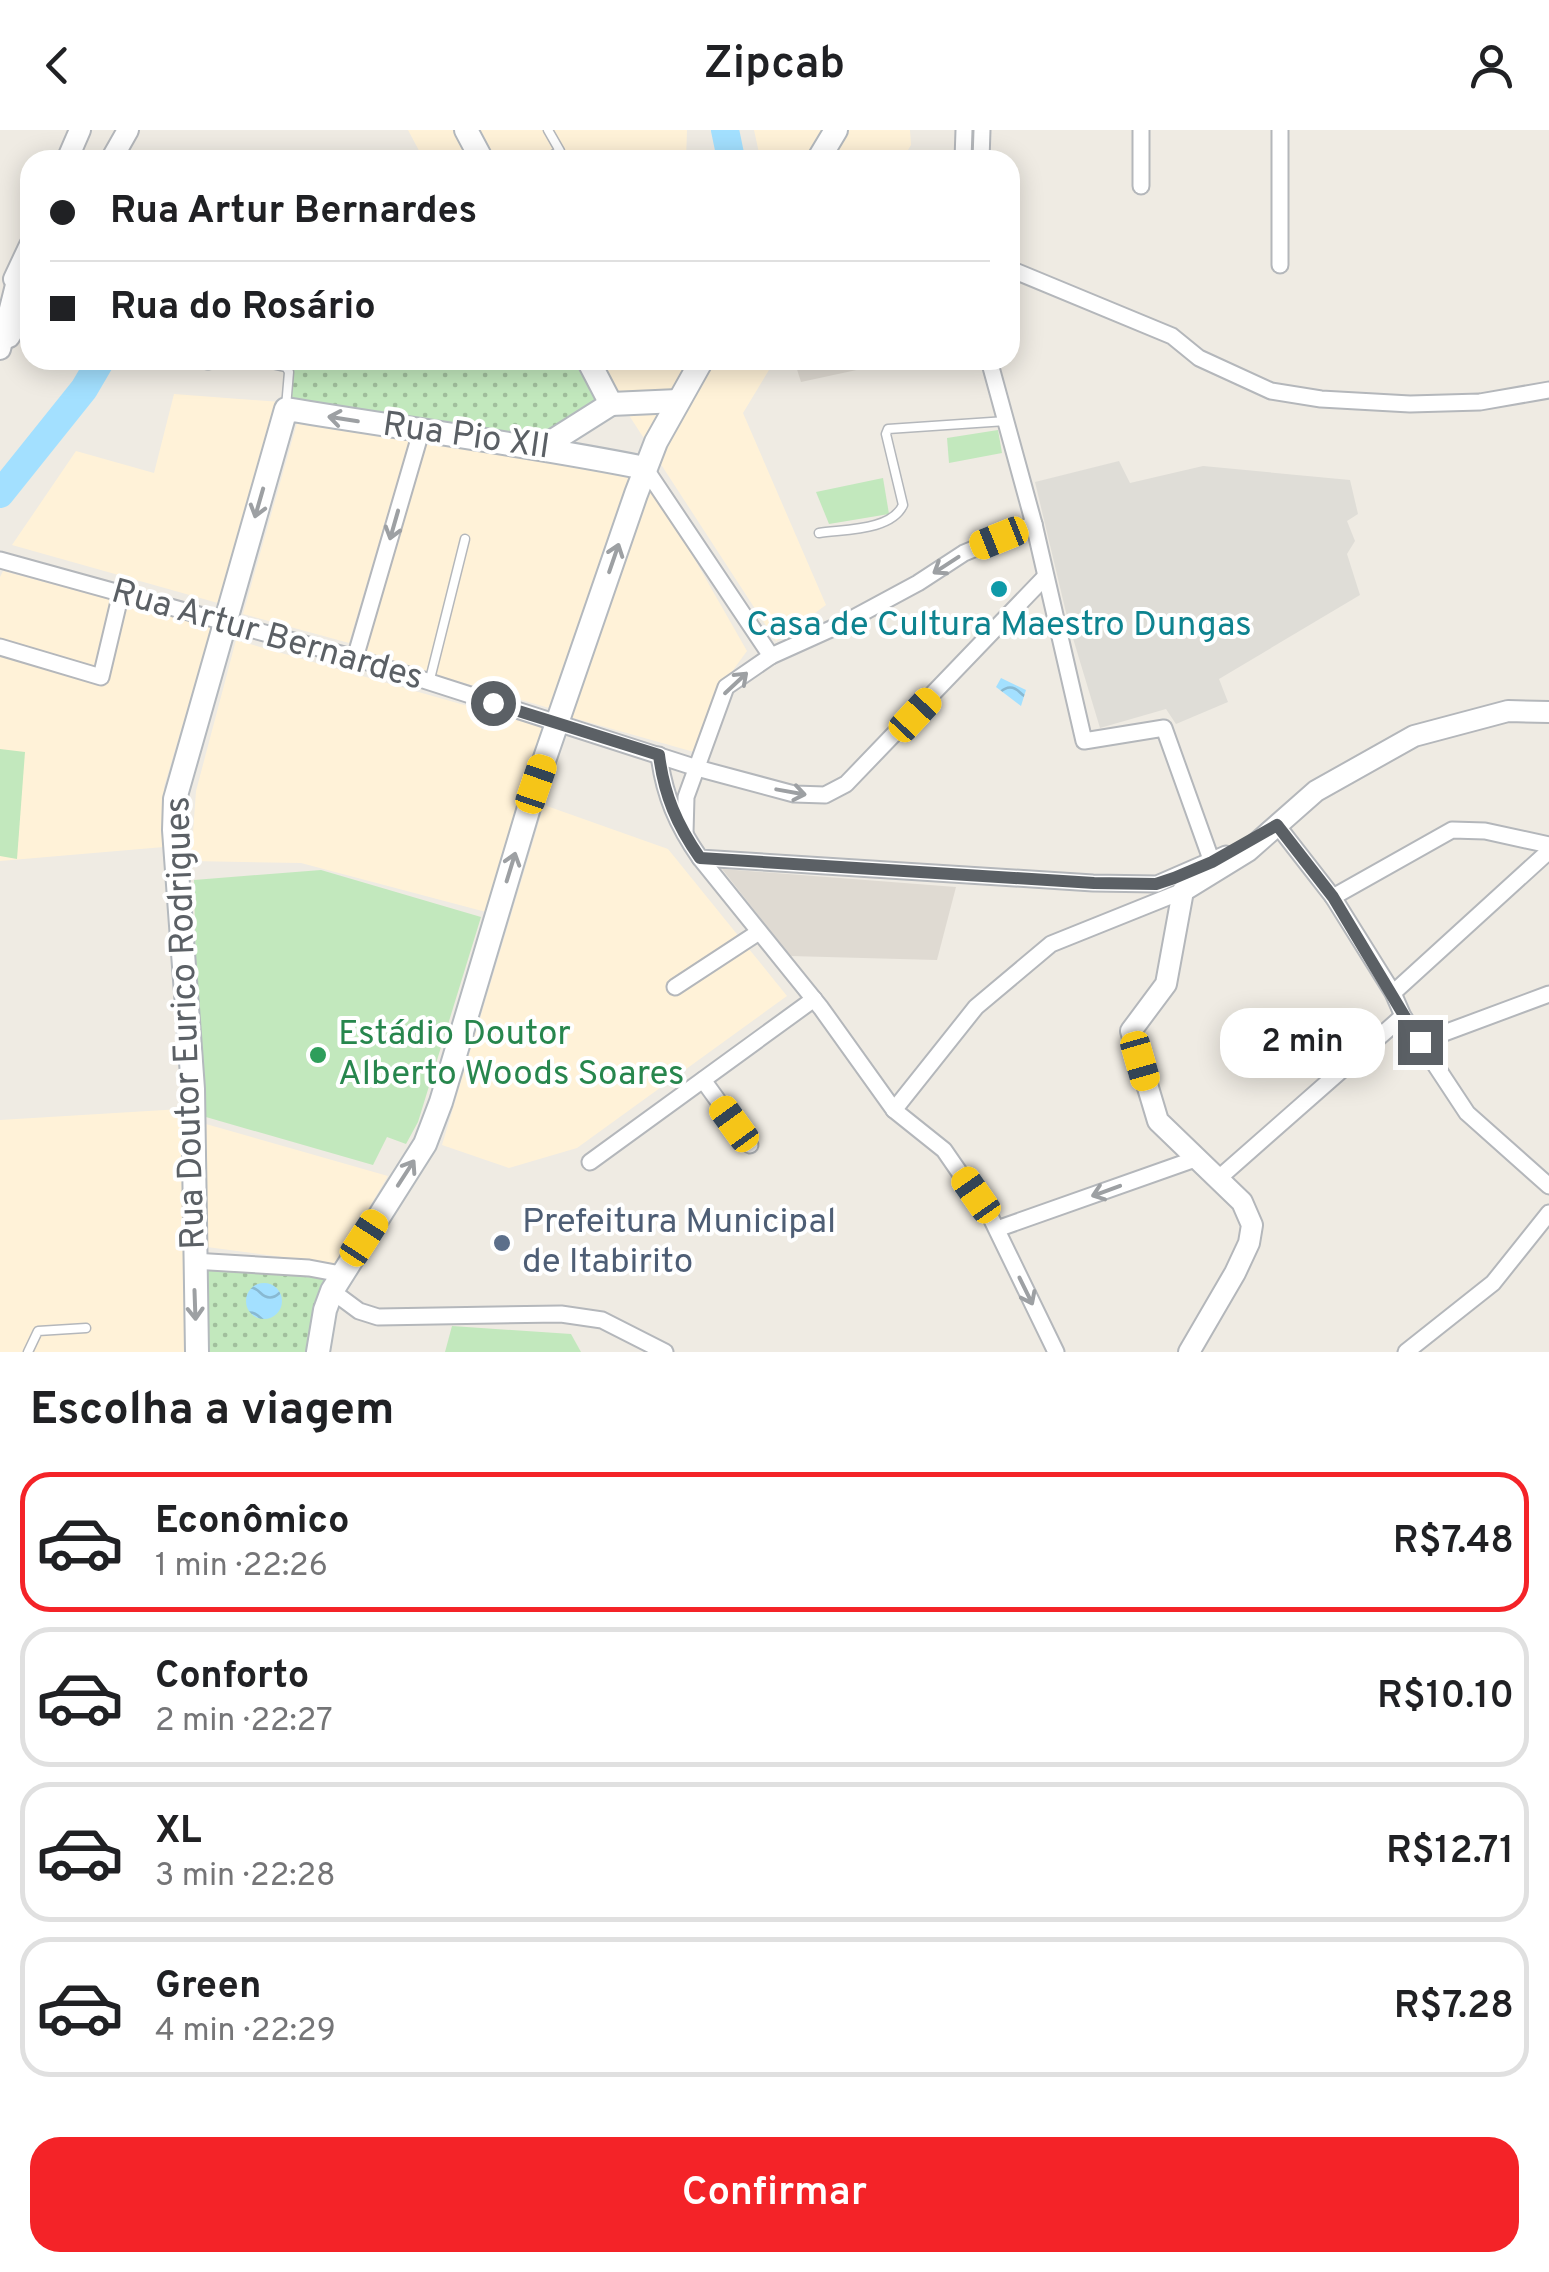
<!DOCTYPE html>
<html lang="pt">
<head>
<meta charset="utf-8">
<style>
	:root { --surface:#fff; --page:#f2f2f2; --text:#202124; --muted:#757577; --line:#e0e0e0; --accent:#f42328 }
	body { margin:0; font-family:Overpass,sans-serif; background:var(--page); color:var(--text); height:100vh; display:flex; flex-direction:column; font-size:38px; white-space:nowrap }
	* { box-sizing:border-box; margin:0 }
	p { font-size:32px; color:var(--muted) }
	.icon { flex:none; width:55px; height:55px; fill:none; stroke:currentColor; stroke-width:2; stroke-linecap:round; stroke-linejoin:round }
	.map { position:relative; height:1222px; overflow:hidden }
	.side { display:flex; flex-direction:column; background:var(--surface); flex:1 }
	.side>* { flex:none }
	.guide { position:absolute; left:20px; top:20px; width:1000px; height:220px; border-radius:30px; box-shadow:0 5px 25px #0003; display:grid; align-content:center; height:220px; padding:0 30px; background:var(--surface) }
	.end { position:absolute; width:45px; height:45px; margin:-22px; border:12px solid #5b6065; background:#fff; box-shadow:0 0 0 5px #fff }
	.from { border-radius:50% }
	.bubble { position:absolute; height:70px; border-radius:30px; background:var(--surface); box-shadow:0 5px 25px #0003; font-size:32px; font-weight:600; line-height:70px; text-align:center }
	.car { position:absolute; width:30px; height:60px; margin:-30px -15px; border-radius:12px; box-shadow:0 0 8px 2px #0007; background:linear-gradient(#f5c518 24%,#345 0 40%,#f5c518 0 76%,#345 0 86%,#f5c518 0) }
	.guide b { display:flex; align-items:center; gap:35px; height:95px; font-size:38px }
	.guide b+b { border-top:2px solid var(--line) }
	.guide i { width:25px; height:25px; background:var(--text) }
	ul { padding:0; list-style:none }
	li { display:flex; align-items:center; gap:30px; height:140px; margin:0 20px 15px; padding:0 10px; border:5px solid var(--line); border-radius:30px }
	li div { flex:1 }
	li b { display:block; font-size:38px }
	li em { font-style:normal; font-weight:600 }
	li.selected { border-color:var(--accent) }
	li>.icon { width:90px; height:90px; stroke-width:1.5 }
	h2 { padding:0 30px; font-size:45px; line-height:120px }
	.cta { display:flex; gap:20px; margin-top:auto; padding:20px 30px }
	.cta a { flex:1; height:115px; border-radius:30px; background:var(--accent); color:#fff; font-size:40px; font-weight:600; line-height:115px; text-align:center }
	header { display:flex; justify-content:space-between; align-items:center; height:130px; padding:0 30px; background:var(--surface); font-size:45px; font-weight:600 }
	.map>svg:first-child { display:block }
	.commercial { fill:#fff2d8 }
	.industrial { fill:#dfddd7 }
	.education { fill:#dfdad2 }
	.park { fill:url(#park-dots) }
	.garden { fill:#c2e8bd }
	.water { fill:url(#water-waves) }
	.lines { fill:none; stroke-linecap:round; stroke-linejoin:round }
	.river { stroke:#a3e0ff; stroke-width:28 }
	.service-casing { stroke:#b4b7bb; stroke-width:11 }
	.minor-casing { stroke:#b4b7bb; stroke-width:19 }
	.tertiary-casing { stroke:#b4b7bb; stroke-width:24 }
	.secondary-casing { stroke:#b4b9be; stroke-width:26 }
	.service { stroke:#fff; stroke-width:8 }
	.minor { stroke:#fff; stroke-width:15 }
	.tertiary { stroke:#fff; stroke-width:20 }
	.secondary { stroke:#fff; stroke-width:22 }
	.oneway { stroke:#9da0a3 }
	.route { stroke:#5b6065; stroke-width:12 }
	.culture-dot { fill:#0f9aa8; stroke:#fff; stroke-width:4 }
	.leisure-dot { fill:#2e9e5b; stroke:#fff; stroke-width:4 }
	.service-dot { fill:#5c6f8a; stroke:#fff; stroke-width:4 }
	.labels { text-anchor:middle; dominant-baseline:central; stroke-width:8; stroke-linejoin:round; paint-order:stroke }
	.street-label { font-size:35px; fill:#5b6065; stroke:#fff }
	.culture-label { font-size:35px; fill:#0d838f; stroke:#fff }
	.leisure-label { font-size:35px; fill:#27864d; stroke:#fff; text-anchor:start }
	.service-label { font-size:35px; fill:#4e5e75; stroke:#fff; text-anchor:start }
</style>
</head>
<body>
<header><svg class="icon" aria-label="back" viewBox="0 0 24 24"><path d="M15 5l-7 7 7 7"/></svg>Zipcab<svg class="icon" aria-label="person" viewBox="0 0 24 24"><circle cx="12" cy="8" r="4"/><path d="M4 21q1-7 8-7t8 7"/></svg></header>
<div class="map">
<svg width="1549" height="1222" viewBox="0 0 1549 1222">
	<defs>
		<pattern id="park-dots" width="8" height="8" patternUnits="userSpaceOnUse" patternTransform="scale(2.5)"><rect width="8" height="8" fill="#c2e8bd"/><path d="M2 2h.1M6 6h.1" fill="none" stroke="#a1bf9d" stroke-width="1.8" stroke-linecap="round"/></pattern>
		<pattern id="water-waves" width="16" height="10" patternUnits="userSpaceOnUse" patternTransform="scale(2.5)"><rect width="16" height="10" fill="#a3e0ff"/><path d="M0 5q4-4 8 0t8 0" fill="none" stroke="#88b9d2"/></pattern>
	</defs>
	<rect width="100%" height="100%" fill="#efebe3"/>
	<g class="commercial">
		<polygon points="408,0 687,0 686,30 424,30"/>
		<polygon points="754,0 910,0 911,15 902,30 755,30 759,23"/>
		<polygon points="600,230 775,230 743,283 826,475 776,511 619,270"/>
		<polygon points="174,264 281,272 225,475 12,415 76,321 154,343"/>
		<polygon points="297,293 410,308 349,513 243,484"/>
		<polygon points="426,310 632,338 549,578 363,523"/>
		<polygon points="649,349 747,521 715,565 694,622 570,587"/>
		<polygon points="3,441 212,497 164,657 164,717 0,731 0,447"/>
		<polygon points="236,510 545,598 486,782 301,733 191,731 196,661"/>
		<polygon points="544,675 668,719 787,866 577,1018 509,1038 442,1015"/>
		<polygon points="181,979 186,1222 0,1222 0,990"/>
		<polygon points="206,994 388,1046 335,1134 207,1117"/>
	</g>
	<polygon class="industrial" points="1119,331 1130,353 1203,336 1350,350 1358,384 1347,391 1355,411 1347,424 1360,465 1219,549 1228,572 1176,594 1166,579 1100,598 1069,495 1035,352"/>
	<g class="education">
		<polygon points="794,230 903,230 801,252"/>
		<polygon points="722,739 956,757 937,830 790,826"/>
	</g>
	<g class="park">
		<polygon points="239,230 574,230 597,273 537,307 281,272 286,240"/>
		<polygon points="201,1134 329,1145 312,1222 204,1222"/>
	</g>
	<g class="garden">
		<polygon points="998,300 1002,323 949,333 947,308"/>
		<polygon points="883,348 889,384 829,394 816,362"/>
		<polygon points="0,619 25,622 17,729 0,726"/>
		<polygon points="321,740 481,787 418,992 406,1014 387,1007 373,1035 199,985 194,750"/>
		<polygon points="452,1196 571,1204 581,1222 445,1222"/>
	</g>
	<g class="water">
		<polygon points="1001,548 1026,560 1021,576 996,557"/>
		<circle cx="264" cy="1171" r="18"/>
	</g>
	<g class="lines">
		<g class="river">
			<polyline points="725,0 730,24 727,30"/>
			<polyline points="0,364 84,259 101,230"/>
		</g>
		<defs>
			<g id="service">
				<polyline points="543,30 560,21 548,0"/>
				<polyline points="180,230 208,235 237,230"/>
				<polyline points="253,230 286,237 289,242 286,277"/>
				<path d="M819,403C844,399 891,401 903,375L886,304L888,299L1006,291"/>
				<polyline points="429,553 465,409"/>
				<polyline points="28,1222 38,1201 86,1198"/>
			</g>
			<g id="minor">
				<polyline points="963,30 964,0"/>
				<polyline points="981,30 982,0"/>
				<polyline points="1141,56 1141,0"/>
				<polyline points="1280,135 1280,0"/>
				<polyline points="1010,139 1172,206 1199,228 1271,261 1321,269 1410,274 1480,272 1549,260"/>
				<polyline points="989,230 1034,394 1084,611 1164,598 1212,732"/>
				<polyline points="645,338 771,526"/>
				<polyline points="0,430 355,528 697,638 794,664 825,665 846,654 1044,448"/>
				<polyline points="0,517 101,547 121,463"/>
				<polyline points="355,528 421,302"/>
				<path d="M659,625C664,665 677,695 700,728L1093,753L1157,754L1226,724"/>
				<polyline points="1268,700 1277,695 1333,767 1393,863 1403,886 1467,983 1549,1056"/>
				<polyline points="685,703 686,667 726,557 771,526 842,494 918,453 964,423 1034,394"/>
				<polyline points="700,728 821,878 894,980 944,1020 991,1088 1056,1222"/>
				<polyline points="1333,767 1452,700 1485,701 1549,715"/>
				<polyline points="675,857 759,802"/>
				<polyline points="1393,863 1549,721"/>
				<polyline points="1420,912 1549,864"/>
				<polyline points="703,950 750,1015"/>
				<polyline points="894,980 976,877 1051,814 1183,761"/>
				<polyline points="590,1032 814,869"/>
				<polyline points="1219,1048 1403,886"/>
				<polyline points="997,1099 1198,1028"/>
				<polyline points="193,1131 309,1138 341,1144"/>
				<polyline points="332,1161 359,1181 378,1187 561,1184 602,1190 665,1222"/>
				<polyline points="1406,1222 1493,1153 1549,1083"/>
			</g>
			<g id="tertiary">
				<polyline points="67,30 80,0"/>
				<polyline points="111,30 128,0"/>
				<polyline points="14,149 30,115"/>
				<polyline points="9,207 30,172"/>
				<polyline points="0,219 20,139"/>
				<polyline points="1189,1222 1235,1143 1249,1113 1252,1095 1242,1072 1158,991 1131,901 1166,854 1183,761 1248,721 1316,661 1414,606 1508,581 1549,582"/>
			</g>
			<g id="secondary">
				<polyline points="466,0 482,30"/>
				<polyline points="818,30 836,0"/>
				<polyline points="588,230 611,274"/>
				<polyline points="611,274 678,271"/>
				<polyline points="543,317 611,274"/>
				<path d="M197,1222L193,959L174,700L175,669L286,279C406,299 526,314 645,338"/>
				<polyline points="318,1222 325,1180 332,1161 425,1014 441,972 536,654 636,364 656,312 702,230"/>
			</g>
		</defs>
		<use href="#service" class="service-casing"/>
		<use href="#minor" class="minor-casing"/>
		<use href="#tertiary" class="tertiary-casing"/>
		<use href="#secondary" class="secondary-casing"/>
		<use href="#service" class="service"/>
		<use href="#minor" class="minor"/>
		<use href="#tertiary" class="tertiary"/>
		<use href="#secondary" class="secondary"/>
	</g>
	<defs><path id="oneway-shaft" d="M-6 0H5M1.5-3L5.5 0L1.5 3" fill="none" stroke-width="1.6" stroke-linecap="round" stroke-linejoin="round" transform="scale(2.5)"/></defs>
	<g class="oneway">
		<use href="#oneway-shaft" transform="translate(343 289) rotate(-171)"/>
		<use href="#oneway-shaft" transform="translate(259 373) rotate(106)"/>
		<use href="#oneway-shaft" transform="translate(394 395) rotate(106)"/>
		<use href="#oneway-shaft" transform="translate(614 428) rotate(-71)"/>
		<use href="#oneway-shaft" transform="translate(946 435) rotate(147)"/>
		<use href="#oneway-shaft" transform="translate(736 553) rotate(-43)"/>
		<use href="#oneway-shaft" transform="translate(791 662) rotate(10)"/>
		<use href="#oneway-shaft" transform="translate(511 737) rotate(-73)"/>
		<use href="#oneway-shaft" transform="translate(406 1043) rotate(-57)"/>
		<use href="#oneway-shaft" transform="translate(1106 1061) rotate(160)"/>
		<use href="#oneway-shaft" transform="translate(1026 1161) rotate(64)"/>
		<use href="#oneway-shaft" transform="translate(195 1175) rotate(88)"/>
	</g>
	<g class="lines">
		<path class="route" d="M493,573L659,625C664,665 677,695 700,728L1094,753L1156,754L1174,748L1212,732L1277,695L1333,767L1420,912"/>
	</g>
	<circle class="culture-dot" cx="999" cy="459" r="10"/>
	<circle class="leisure-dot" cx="318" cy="925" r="10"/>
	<circle class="service-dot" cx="502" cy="1113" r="10"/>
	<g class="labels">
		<g class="street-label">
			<text transform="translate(466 307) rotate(8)">Rua Pio XII</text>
			<text transform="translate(267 506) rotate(16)">Rua Artur Bernardes</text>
			<text transform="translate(187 893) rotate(-92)">Rua Doutor Eurico Rodrigues</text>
		</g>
		<g class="culture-label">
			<text x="999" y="496">Casa de Cultura Maestro Dungas</text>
		</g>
		<g class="leisure-label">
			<text x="338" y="905">Estádio Doutor<tspan x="338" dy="40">Alberto Woods Soares</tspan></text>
		</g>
		<g class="service-label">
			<text x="522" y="1093">Prefeitura Municipal<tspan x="522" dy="40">de Itabirito</tspan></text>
		</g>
	</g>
</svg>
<i class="end from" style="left:493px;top:573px"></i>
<i class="end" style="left:1420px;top:912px"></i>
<div class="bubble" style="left:1220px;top:878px;width:165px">2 min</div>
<i class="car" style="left:999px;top:408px;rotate:248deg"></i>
<i class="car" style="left:915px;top:585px;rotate:43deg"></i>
<i class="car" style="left:536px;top:654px;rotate:19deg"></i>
<i class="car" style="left:1140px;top:931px;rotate:164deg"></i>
<i class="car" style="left:734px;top:994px;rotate:324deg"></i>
<i class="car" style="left:976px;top:1065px;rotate:325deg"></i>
<i class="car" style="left:364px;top:1108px;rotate:33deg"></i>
<div class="guide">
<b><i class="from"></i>Rua Artur Bernardes</b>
<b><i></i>Rua do Rosário</b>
</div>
</div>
<section class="side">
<h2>Escolha a viagem</h2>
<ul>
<li class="selected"><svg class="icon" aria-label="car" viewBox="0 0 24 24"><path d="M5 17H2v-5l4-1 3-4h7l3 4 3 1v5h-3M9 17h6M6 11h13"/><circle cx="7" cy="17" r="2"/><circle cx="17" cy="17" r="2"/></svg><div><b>Econômico</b><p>1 min · 22:26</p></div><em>R$7.48</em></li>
<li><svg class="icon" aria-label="car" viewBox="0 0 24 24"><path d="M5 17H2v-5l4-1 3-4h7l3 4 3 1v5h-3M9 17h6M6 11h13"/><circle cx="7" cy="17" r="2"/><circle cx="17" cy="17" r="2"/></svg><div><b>Conforto</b><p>2 min · 22:27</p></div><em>R$10.10</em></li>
<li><svg class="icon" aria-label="car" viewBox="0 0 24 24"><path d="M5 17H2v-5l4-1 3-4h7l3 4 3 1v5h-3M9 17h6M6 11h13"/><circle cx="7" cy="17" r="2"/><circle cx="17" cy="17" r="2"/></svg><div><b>XL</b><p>3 min · 22:28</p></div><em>R$12.71</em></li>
<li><svg class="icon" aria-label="car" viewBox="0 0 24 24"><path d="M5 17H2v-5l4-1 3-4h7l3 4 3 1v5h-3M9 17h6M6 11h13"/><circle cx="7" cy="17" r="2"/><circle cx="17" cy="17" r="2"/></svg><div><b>Green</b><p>4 min · 22:29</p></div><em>R$7.28</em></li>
</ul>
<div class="cta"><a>Confirmar</a></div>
</section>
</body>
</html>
